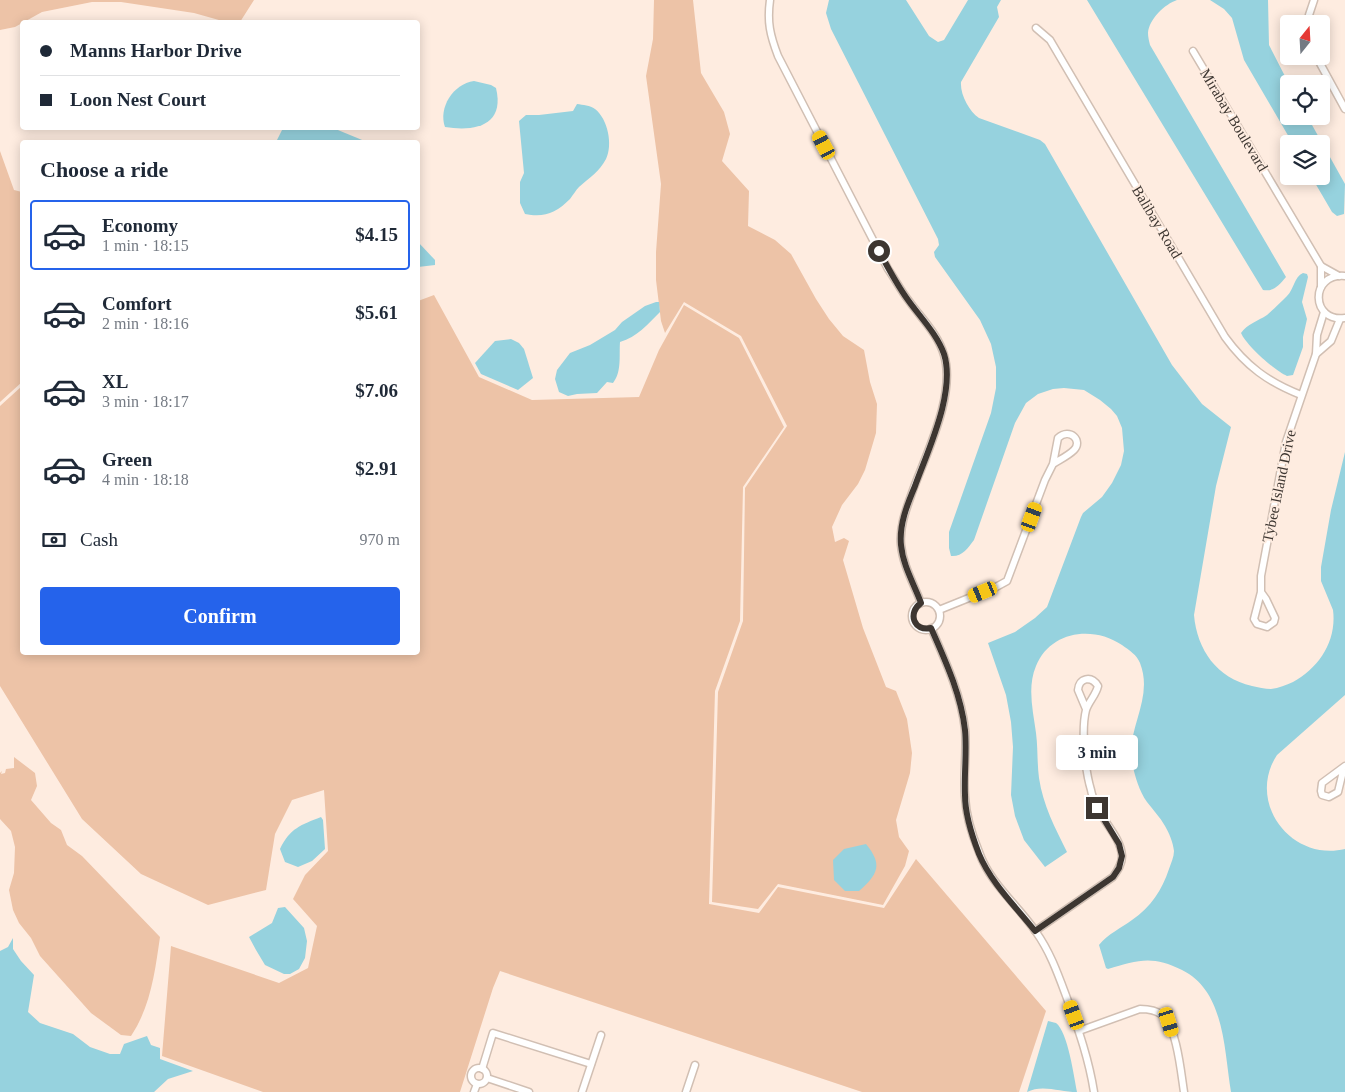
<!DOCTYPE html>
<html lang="en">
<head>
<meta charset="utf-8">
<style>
	:root { --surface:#fff; --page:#f2f2f3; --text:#1f2937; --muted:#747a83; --line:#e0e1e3; --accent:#2563eb }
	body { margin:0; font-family:Georgia,serif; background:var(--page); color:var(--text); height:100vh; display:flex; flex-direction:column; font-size:19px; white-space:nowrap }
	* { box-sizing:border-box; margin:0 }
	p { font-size:16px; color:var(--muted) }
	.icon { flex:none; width:28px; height:28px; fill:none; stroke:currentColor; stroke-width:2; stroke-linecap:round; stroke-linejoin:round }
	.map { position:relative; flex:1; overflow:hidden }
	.drawer { position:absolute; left:20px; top:140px; width:400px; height:515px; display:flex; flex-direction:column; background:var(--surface); border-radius:5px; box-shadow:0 2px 12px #0003 }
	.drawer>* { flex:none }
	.banner { position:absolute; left:20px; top:20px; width:400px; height:110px; border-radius:5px; box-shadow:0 2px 12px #0003; display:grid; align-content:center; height:110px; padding:0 20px; background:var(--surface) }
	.needle { width:32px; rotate:18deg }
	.controls { position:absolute; left:1280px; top:15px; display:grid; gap:10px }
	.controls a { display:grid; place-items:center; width:50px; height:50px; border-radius:5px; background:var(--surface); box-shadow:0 2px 12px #0003; font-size:25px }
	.end { position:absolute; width:22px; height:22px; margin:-11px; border:6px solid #3d3631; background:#fff; box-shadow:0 0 0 2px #fff }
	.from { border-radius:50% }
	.bubble { position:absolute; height:35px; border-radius:5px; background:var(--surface); box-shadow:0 2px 12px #0003; font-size:16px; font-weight:700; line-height:35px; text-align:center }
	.car { position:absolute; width:15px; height:30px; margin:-15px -8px; border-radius:6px; box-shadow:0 0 4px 1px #0007; background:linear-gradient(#f5c518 24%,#345 0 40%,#f5c518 0 76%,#345 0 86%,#f5c518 0) }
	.banner b { display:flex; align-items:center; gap:18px; height:48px; font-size:19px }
	.banner b+b { border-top:1px solid var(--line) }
	.banner i { width:12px; height:12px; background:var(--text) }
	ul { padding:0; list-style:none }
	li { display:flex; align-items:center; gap:15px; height:70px; margin:0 10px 8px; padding:0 10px; border:2px solid transparent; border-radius:5px }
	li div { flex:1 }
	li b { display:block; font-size:19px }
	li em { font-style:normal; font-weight:700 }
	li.active { border-color:var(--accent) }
	li>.icon { width:45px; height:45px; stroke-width:1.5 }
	h2 { padding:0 20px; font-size:22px; line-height:60px }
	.pay { display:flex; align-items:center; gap:12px; height:55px; padding:0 20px; font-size:19px }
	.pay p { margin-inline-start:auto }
	.button { display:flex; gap:10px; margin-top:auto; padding:10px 20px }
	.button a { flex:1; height:58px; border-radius:5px; background:var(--accent); color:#fff; font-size:20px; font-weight:700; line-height:58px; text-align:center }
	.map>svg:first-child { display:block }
	.green { fill:#edc3a7 }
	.water { fill:#96d2de }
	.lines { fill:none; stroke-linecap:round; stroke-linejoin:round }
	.minor-casing { stroke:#d1bfb3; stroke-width:9 }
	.minor { stroke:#fff; stroke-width:6 }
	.route { stroke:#3d3631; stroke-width:6 }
	.labels { text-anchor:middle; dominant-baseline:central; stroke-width:4; stroke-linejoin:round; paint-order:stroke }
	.street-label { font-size:15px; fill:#3d3631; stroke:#feece0 }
</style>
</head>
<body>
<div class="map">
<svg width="1345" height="1092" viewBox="0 0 1345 1092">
	<rect width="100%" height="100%" fill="#feece0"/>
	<g class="green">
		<polygon points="0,0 254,0 240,22 226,22 194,13 121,2 92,2 42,12 15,27 0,30"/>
		<polygon points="654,0 693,0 701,73 724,112 730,134 722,161 749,191 748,226 775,240 791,254 816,299 829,319 843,336 864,350 870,382 877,404 876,433 865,470 858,484 842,505 832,527 835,542 844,538 849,541 843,560 863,628 886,687 896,691 907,719 912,753 910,773 896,820 899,837 909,851 905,866 883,905 778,884 758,909 712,902 718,692 743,621 745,488 787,426 741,336 684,302 665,333 661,321 656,280 656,252 661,184 646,76 653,39"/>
		<polygon points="0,151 14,190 22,192 22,382 0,402"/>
		<polygon points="434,295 479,377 532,400 639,397 659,350 684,305 739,338 784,427 743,487 740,621 715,691 709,904 759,913 778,887 884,908 916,859 1046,1011 1019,1092 862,1092 500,971 493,988 460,1092 263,1092 162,1056 171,946 279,983 308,968 317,926 293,899 305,875 328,851 324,790 292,800 275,834 266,890 208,905 141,874 82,819 0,686 0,406 22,386 22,652 418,652 418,301"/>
		<path d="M14,757L35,773L37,786L31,800L51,823L61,830L67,845L82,856L160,937C155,971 151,1006 131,1036L121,1035L91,1013L40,956L31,938L19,923L13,910L9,890L14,873L15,847L11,831L0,819V773L2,771L1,774L5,773L6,769L14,768Z"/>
	</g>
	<g class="water">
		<path d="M829,0H906L929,36L938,42L944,40L968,0H1001L997,7L999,17L961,82C960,94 969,111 979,118L1040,140L1045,144L1172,365L1202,404L1231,427L1216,486L1194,615C1197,650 1217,678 1252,686C1258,687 1265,689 1271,689C1279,688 1286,685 1293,682C1319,668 1337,641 1333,610L1321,581V567L1331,510L1345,452V695L1277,755C1246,802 1291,862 1345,849V1092H1231C1224,1050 1225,991 1182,970C1153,955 1137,960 1108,969L1106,968L1099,945C1108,934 1121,928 1132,920C1151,907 1162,890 1169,869C1171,863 1174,857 1174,851C1173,842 1169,833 1165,826C1160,817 1153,810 1147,802C1139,791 1135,776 1132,763C1126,728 1154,699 1140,663C1137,655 1129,650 1122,645C1093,625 1050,631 1036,666C1027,687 1033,711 1036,733C1038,748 1037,763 1039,778C1043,805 1055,828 1067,852L1045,867L1024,840L1015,816L1011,795L1013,747L1011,722L1006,695L988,643L1015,632L1035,618L1047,607L1081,517L1083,513L1102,497L1112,483L1121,465L1124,451L1122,428L1117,416L1111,409L1100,400L1084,390L1064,388L1053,389L1038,394L1026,403L1015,423L974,540C968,548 962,557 951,556L949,548V532L991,413L996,388V367L991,344L980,320L935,257L934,252L939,245L938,239L831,29L826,13Z"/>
		<path d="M1087,0H1177C1165,4 1149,19 1148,33C1148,37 1149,41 1150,45L1286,277C1279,285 1274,292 1263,290Z"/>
		<polygon points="1210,0 1268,0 1269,45 1289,84 1289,116 1307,116 1345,184 1344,214 1337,216 1332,212 1311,176 1321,176 1321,144 1293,144 1244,60 1232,18 1224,9"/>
		<path d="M474,81L491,85L496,88C505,125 476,132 445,127C438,108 453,84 474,81Z"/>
		<path d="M577,104C583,105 590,105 595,109C608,119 613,145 606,159C599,172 590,177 579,187C576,190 573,195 570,199C556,213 544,218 525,214L520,203V182L524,173L519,121L526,115H539L573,111Z"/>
		<polygon points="283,128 333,128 367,142 276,142"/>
		<polygon points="418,242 435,260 435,265 418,267"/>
		<path d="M1303,273L1307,274L1308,277L1302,302L1307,319L1303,337V347L1293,375L1287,376C1275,371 1246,345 1241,333C1247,324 1258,321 1267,315C1274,309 1281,302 1287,296C1294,289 1294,277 1303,273Z"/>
		<path d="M656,302H659L660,312C648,324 637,337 620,342C619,355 622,372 613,383L607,382L597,393L577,394L568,396L559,392L555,379L557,370L570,353L590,345L615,330L622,322L645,306Z"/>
		<polygon points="511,339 519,343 524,349 533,378 518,390 481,374 475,363 495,341"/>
		<path d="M321,817L323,820L325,849L312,861L298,867L285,862L280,849C290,828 301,825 321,817Z"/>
		<path d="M866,844C883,865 878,874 859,891H845L834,880L833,860L844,849Z"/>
		<polygon points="285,907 304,928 307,941 305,958 299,969 290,974 284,974 265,965 256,950 249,937 272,923 278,908"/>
		<polygon points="13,938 13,949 21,961 34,975 28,1012 40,1023 73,1034 90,1047 110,1054 120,1054 124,1044 147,1036 151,1045 160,1048 160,1059 193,1071 168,1079 154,1092 0,1092 0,951 8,947"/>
		<path d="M1048,1021C1051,1022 1053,1022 1056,1023C1068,1032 1074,1077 1077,1092C1060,1092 1042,1084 1027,1092Z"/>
	</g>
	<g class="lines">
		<defs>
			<g id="minor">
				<path d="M770,0C767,22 770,35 778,56L888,269C895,279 901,291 909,301C921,318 938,334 944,355C956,394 927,452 913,490C907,507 899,526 901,545C903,566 914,584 921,603"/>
				<polyline points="1308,24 1309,15 1314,0"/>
				<path d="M1036,28L1050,40L1225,337C1246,366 1268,382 1301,395"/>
				<polyline points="1193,51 1321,266 1339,276"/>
				<polyline points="1316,56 1345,109"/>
				<polyline points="1321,266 1321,287"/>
				<path d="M1345,276C1309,273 1311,323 1345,318"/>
				<polyline points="1316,354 1331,341 1340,319"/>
				<polyline points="1261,592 1266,599 1275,618 1274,622 1267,627 1257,624 1254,619 1261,592 1261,576 1286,442 1316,354 1317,335 1324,312"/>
				<circle cx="926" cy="616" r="14"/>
				<path d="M939,610L996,587L1007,581L1045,480L1053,464L1058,438C1070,427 1083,441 1074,450C1068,456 1059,460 1053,464"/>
				<path d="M931,628C945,660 961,694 965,729C967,752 963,775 965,797C966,816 972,835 979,852C990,884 1018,905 1036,932C1051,953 1059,977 1068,1001C1079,1031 1089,1060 1094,1092"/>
				<polyline points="1344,767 1338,792 1329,797 1322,795 1321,791 1322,783 1345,766"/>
				<path d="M1035,931L1113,877C1118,870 1122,864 1122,856C1121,839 1105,823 1097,808C1095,803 1092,796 1091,790C1085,770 1081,730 1086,710C1089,701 1096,695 1098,686C1091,675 1079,678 1078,690L1086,709"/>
				<path d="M1079,1031L1140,1009C1147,1009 1156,1010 1162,1015C1177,1027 1181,1073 1184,1092"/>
				<circle cx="479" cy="1076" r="8"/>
				<polyline points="482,1069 493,1033 591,1064"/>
				<polyline points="487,1078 529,1092"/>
				<polyline points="474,1092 477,1084"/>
				<polyline points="582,1092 601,1035"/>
				<polyline points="686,1092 695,1065"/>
			</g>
		</defs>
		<use href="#minor" class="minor-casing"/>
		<use href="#minor" class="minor"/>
	</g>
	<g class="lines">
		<path class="route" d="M879,251C888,268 897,285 908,300C920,317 937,334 944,354C956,392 928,450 915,486C907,505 899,525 901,545C903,566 914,584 921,603C907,613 914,632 931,628C945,660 961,694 965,730C967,751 964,773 965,795C965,814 972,836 979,854C991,883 1016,907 1035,931L1113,877L1119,868L1122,856L1119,844L1097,808"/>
	</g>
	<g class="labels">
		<g class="street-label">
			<text transform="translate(1234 120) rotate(59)">Mirabay Boulevard</text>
			<text transform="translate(1157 222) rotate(59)">Balibay Road</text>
			<text transform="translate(1279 486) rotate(-78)">Tybee Island Drive</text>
		</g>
	</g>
</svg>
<div class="controls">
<a><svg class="needle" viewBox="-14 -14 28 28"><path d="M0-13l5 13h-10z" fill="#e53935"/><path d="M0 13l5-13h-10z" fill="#747a83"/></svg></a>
<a><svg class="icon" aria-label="locate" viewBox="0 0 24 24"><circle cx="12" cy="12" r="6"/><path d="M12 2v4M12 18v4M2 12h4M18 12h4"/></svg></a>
<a><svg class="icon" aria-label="layers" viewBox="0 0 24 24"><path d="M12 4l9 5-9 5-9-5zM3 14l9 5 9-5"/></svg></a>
</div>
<i class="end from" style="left:879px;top:251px"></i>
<i class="end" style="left:1097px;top:808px"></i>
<div class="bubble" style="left:1056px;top:735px;width:82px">3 min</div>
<i class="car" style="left:824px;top:145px;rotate:332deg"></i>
<i class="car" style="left:1032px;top:517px;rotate:20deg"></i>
<i class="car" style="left:983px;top:592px;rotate:248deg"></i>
<i class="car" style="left:1074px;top:1015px;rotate:340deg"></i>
<i class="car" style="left:1169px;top:1022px;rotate:163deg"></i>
<div class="banner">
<b><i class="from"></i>Manns Harbor Drive</b>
<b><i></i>Loon Nest Court</b>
</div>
<section class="drawer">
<h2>Choose a ride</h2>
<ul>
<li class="active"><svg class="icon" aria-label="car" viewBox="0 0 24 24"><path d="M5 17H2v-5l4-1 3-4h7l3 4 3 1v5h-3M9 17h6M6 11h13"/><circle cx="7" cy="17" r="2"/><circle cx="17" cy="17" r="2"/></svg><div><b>Economy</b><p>1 min · 18:15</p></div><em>$4.15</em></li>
<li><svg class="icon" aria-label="car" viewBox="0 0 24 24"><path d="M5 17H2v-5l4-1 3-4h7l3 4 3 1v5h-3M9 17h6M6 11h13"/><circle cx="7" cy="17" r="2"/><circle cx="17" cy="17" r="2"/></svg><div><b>Comfort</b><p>2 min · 18:16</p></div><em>$5.61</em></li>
<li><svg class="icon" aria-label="car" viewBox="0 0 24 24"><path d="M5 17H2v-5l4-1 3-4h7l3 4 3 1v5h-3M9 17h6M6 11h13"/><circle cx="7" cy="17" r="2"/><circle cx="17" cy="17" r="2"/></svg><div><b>XL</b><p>3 min · 18:17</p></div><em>$7.06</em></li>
<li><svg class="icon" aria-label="car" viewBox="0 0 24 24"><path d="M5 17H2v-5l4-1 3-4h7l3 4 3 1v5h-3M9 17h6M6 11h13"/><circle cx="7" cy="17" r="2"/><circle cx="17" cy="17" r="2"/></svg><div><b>Green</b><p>4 min · 18:18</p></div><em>$2.91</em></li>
</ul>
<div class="pay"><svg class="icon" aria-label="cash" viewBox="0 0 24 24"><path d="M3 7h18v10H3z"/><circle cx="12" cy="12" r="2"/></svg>Cash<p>970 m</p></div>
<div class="button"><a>Confirm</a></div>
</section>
</div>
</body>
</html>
